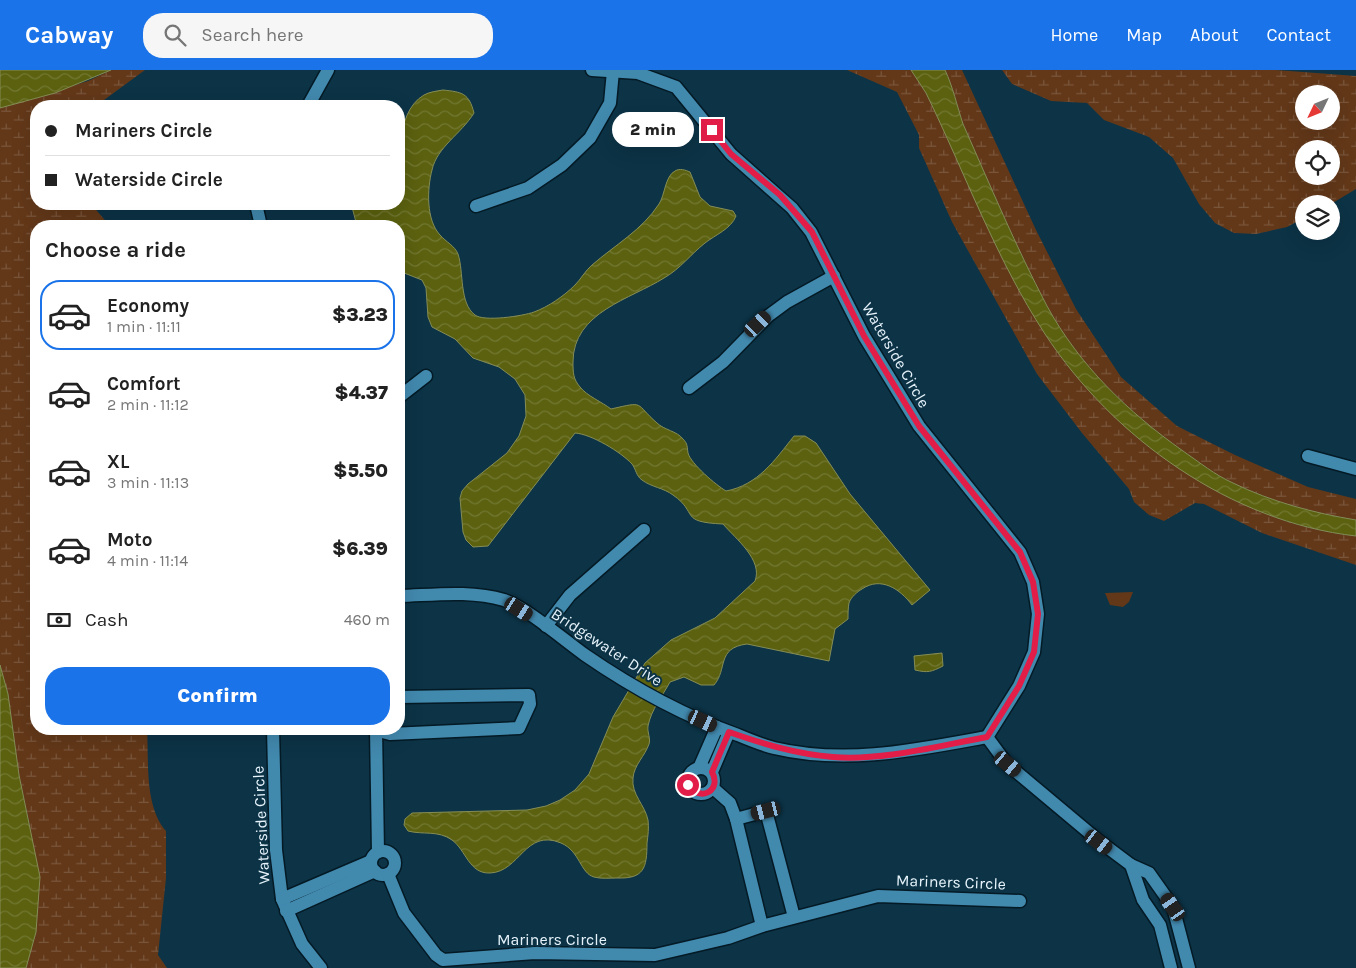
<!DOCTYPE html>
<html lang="en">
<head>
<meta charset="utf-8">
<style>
	:root { --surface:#fff; --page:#f6f6f6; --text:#222; --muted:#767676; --line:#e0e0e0; --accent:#1a73e8 }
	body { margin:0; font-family:Karla,sans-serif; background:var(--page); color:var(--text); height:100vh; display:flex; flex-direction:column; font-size:19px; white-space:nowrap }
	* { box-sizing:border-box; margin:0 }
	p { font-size:16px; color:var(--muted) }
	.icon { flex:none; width:28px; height:28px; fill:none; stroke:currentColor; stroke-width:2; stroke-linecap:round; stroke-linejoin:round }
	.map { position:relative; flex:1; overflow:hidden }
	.drawer { position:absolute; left:30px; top:150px; width:375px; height:515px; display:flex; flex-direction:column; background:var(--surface); border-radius:20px; box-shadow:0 5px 20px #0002 }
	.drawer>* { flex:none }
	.hud { position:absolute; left:30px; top:30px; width:375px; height:110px; border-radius:20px; box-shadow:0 5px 20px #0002; display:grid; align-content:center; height:110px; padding:0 15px; background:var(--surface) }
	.needle { width:32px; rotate:227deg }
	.fabs { position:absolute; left:1295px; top:15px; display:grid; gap:10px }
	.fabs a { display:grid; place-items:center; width:45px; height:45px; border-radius:50%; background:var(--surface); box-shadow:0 5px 20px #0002; font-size:25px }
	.end { position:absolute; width:22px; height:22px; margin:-11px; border:6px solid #e11d48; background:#fff; box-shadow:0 0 0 2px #fff }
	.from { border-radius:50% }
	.bubble { position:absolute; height:35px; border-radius:18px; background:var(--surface); box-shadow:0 5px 20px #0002; font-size:16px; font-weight:800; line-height:35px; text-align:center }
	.car { position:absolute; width:15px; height:30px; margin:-15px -8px; border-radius:6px; box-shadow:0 0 4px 1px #0007; background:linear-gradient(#222 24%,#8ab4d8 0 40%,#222 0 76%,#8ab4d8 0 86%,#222 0) }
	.hud b { display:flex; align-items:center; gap:18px; height:48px; font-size:19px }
	.hud b+b { border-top:1px solid var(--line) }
	.hud i { width:12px; height:12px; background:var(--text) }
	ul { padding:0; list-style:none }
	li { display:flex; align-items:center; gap:15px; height:70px; margin:0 10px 8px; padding:0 5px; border:2px solid transparent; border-radius:20px }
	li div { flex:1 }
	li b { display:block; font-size:19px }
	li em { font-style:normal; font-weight:800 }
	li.on { border-color:var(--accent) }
	li>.icon { width:45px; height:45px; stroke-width:1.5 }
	h2 { padding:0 15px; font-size:22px; line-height:60px }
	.pay { display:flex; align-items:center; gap:12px; height:55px; padding:0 15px; font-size:19px }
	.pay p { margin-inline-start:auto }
	.primary-button { display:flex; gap:10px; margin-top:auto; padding:10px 15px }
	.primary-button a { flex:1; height:58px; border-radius:20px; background:var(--accent); color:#fff; font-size:20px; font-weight:800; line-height:58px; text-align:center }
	header { display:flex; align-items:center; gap:30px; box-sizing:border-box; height:70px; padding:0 25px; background:var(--accent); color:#fff }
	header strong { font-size:24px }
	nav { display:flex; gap:28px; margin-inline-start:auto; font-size:18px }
	.search { width:350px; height:45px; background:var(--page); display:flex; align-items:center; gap:12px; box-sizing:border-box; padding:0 18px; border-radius:20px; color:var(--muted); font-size:19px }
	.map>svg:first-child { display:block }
	.wetland { fill:url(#wetland-marsh); fill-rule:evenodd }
	.park { fill:#633819 }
	.water { fill:url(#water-waves); stroke:#858d56 }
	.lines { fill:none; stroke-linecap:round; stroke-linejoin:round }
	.street-casing { stroke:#041a25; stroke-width:15 }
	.street { stroke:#4289ae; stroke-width:12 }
	.route { stroke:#e11d48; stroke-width:6 }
	.labels { text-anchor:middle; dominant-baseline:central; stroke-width:4; stroke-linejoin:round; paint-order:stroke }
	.street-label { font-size:16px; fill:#e6f3fb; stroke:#0c3346 }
</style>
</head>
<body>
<header>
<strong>Cabway</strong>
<div class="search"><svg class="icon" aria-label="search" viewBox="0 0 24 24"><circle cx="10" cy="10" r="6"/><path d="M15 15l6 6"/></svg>Search here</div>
<nav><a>Home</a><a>Map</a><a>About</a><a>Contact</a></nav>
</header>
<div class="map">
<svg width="1356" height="898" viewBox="0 0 1356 898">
	<defs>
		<pattern id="wetland-marsh" width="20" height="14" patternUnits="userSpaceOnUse" patternTransform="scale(1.25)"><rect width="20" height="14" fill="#633819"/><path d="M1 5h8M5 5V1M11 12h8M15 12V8" fill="none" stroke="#79553b"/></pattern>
		<pattern id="water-waves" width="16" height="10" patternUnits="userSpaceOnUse" patternTransform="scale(1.25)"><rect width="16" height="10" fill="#5b610f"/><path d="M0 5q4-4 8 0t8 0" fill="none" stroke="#737833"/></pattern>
	</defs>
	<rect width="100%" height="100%" fill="#0c3346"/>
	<g class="wetland">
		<path d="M111,0H145L104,30L90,36H36V134H91L110,156H36V659H147C149,691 144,736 166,761V808L158,885L167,898H26L36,862L30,757L19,705L8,624L0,595V38L88,11Z"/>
		<path d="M847,0H911L926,23L1065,292C1140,380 1238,453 1356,466V495L1262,463L1204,434L1195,433L1164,451L1149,445L1134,432L1129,419L1082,363L1037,304L952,152L919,78V65L897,22Z"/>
		<path d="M945,0H962L1036,160L1076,239L1121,307L1177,356L1235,385L1308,417L1356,429V450C1314,443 1272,432 1233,413C1215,405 1199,392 1183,381C1128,342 1079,295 1047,236C1016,177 990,115 963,54C957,36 953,17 945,0Z"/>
		<path d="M1002,0H1276L1356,6V119L1331,134H1304V148L1287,157L1256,164L1234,163L1215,153L1199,134L1173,88L1149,67L1104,50L1087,33L1051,31L1012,14ZM1304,24H1331V51H1304ZM1304,79H1331V106H1304Z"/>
	</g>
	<polygon class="park" points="1133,522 1129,532 1123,537 1110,535 1105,523"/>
	<g class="water">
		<polygon points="0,0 111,0 55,23 0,38"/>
		<path d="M911,0H945C953,17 957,36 963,54C990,115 1016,177 1047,236C1079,295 1128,342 1183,381C1199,392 1215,405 1233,413C1272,432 1314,443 1356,450V466C1231,452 1113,368 1045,264C996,189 965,103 926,23Z"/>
		<path d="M443,20C462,22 469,23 474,43C461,64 437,77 432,100C427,119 426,150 440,165C446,172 455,176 458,184C464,202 459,233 475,245C484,252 523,246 534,242C548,237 564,226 575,215C581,209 585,201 592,195C615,175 642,160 659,134C665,125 665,106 675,101C680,98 685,100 690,102L700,127L710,136L733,141L736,146C731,159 715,165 705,173C691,184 680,199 664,208C631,229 573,242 573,292C573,302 573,309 580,317C587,326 602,332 611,339C646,331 634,333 657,353C664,360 677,361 683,369C688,374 687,377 688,383C691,394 716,415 726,421C758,415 775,390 794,366H805L816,373L850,424L930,520L912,535C900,519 881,506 862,519C857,522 851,527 849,533C848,538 848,544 848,549L835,559L829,591L747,574C716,578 728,599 714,615H701L684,607L670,612C663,625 651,640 648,656C647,662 651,669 649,674C645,686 634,695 633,708C631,724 645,735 648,750C649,757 648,766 647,773C647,798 644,809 617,808C610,808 601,809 594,807C580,803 580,781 561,773C525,758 520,802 490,803C469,804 466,780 452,770C438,760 423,765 408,761L404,755L405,749L412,743L527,740L546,736L560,730L575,720L589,704L613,647L645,593L671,570L715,548L755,511C763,490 736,469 723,454C678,452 699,443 673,425C664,418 651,417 642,410C636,406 636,399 632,394C621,382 591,364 575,363L488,476L473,477L466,470L463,462L460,428L462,421L468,414L507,383L519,366L526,346L525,325L515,309L499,297L473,288L455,269L432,257L428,247L426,218L422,210L399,201V156H357L352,137L354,134H399C399,103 393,43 424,25C429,22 437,21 443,20Z"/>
		<path d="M942,583L943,596C931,602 928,603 915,600L914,586Z"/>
		<polygon points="0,595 8,624 19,705 40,807 36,862 26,898 0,898"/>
	</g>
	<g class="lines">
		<defs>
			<g id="street">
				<polyline points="592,0 638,3 676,17 731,84 792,138 811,162 864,266 919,356 1020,482 1033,512 1038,544 1034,582 1019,616 987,667"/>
				<polyline points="308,36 328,0"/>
				<polyline points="256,134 261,156"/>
				<polyline points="476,136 528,118 562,95 590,68 610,33 613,1"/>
				<polyline points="689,318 723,292 768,246 787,232 834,206"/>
				<polyline points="399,327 426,306"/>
				<polyline points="1308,386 1356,399"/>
				<path d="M399,526C434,525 470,520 504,530C527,538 564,570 585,585C633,618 684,646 738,665C750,670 762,675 774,678C846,695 916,680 987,667"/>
				<polyline points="546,556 570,525 644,460"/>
				<polyline points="273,659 276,780 282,829 302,874 321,898"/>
				<polyline points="376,659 378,782"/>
				<polyline points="375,660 390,664 519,658 530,634 529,625 399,627"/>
				<polyline points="987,667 1007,694 1099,771 1131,795 1149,803 1173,837 1189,898"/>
				<circle cx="701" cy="711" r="13"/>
				<polyline points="699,698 717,657"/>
				<polyline points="712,702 729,662"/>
				<polyline points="713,718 730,733 736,749 762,856"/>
				<polyline points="736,749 766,741 794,847"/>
				<circle cx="383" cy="793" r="12"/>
				<polyline points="1131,795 1143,830 1160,855 1171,898"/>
				<polyline points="388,804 404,843 436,885 443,890 535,883 655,885 728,868 762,856 878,826 1020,831"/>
				<polyline points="282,829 371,791"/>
				<polyline points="286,841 375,801"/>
			</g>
		</defs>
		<use href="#street" class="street-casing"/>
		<use href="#street" class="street"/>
	</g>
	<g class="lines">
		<path class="route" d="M688,715C701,733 722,720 712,702L729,662C763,674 796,684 833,687C883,691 937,676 987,667L1019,616L1034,582L1038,544L1033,512L1020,482L919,356L864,266L812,162L780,125L731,84L712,60"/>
	</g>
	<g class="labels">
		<g class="street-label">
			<text transform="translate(896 285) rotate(60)">Waterside Circle</text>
			<text transform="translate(607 577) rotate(33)">Bridgewater Drive</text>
			<text transform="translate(261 755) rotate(-93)">Waterside Circle</text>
			<text transform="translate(951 812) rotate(2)">Mariners Circle</text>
			<text x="552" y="869">Mariners Circle</text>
		</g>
	</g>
</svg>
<div class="fabs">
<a><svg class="needle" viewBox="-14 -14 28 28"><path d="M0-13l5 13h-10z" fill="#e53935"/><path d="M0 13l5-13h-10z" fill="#767676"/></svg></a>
<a><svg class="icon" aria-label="locate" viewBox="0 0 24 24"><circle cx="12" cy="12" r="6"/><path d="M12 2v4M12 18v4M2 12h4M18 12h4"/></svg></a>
<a><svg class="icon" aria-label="layers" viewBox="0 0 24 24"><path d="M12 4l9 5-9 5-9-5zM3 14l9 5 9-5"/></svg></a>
</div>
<i class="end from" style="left:688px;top:715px"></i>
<i class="end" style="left:712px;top:60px"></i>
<div class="bubble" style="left:612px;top:42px;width:82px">2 min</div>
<i class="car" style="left:758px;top:254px;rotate:47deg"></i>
<i class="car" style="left:519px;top:539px;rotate:122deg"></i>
<i class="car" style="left:703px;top:651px;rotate:115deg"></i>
<i class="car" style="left:1008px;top:694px;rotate:130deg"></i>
<i class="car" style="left:766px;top:741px;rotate:256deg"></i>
<i class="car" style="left:1099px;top:772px;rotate:127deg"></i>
<i class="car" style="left:1173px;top:837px;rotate:325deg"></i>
<div class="hud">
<b><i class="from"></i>Mariners Circle</b>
<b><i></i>Waterside Circle</b>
</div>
<section class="drawer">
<h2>Choose a ride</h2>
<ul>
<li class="on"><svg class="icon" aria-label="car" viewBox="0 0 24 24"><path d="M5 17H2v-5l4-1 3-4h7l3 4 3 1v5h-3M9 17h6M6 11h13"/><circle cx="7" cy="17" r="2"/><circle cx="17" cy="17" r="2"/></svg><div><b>Economy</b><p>1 min · 11:11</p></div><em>$3.23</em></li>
<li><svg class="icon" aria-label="car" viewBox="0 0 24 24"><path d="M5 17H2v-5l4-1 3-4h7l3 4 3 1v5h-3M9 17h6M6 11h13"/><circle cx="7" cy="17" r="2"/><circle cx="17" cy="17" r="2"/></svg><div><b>Comfort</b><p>2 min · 11:12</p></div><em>$4.37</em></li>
<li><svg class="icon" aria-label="car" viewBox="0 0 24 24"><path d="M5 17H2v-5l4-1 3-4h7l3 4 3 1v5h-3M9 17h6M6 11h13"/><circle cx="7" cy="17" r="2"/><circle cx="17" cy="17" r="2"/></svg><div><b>XL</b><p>3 min · 11:13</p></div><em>$5.50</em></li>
<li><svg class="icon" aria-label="car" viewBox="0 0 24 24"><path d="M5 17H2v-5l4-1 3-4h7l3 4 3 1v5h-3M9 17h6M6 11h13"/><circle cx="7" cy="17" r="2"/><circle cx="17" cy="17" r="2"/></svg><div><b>Moto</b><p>4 min · 11:14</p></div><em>$6.39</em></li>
</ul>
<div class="pay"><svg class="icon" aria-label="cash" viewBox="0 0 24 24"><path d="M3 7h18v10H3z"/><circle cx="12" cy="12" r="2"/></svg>Cash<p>460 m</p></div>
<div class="primary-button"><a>Confirm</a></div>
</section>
</div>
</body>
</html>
